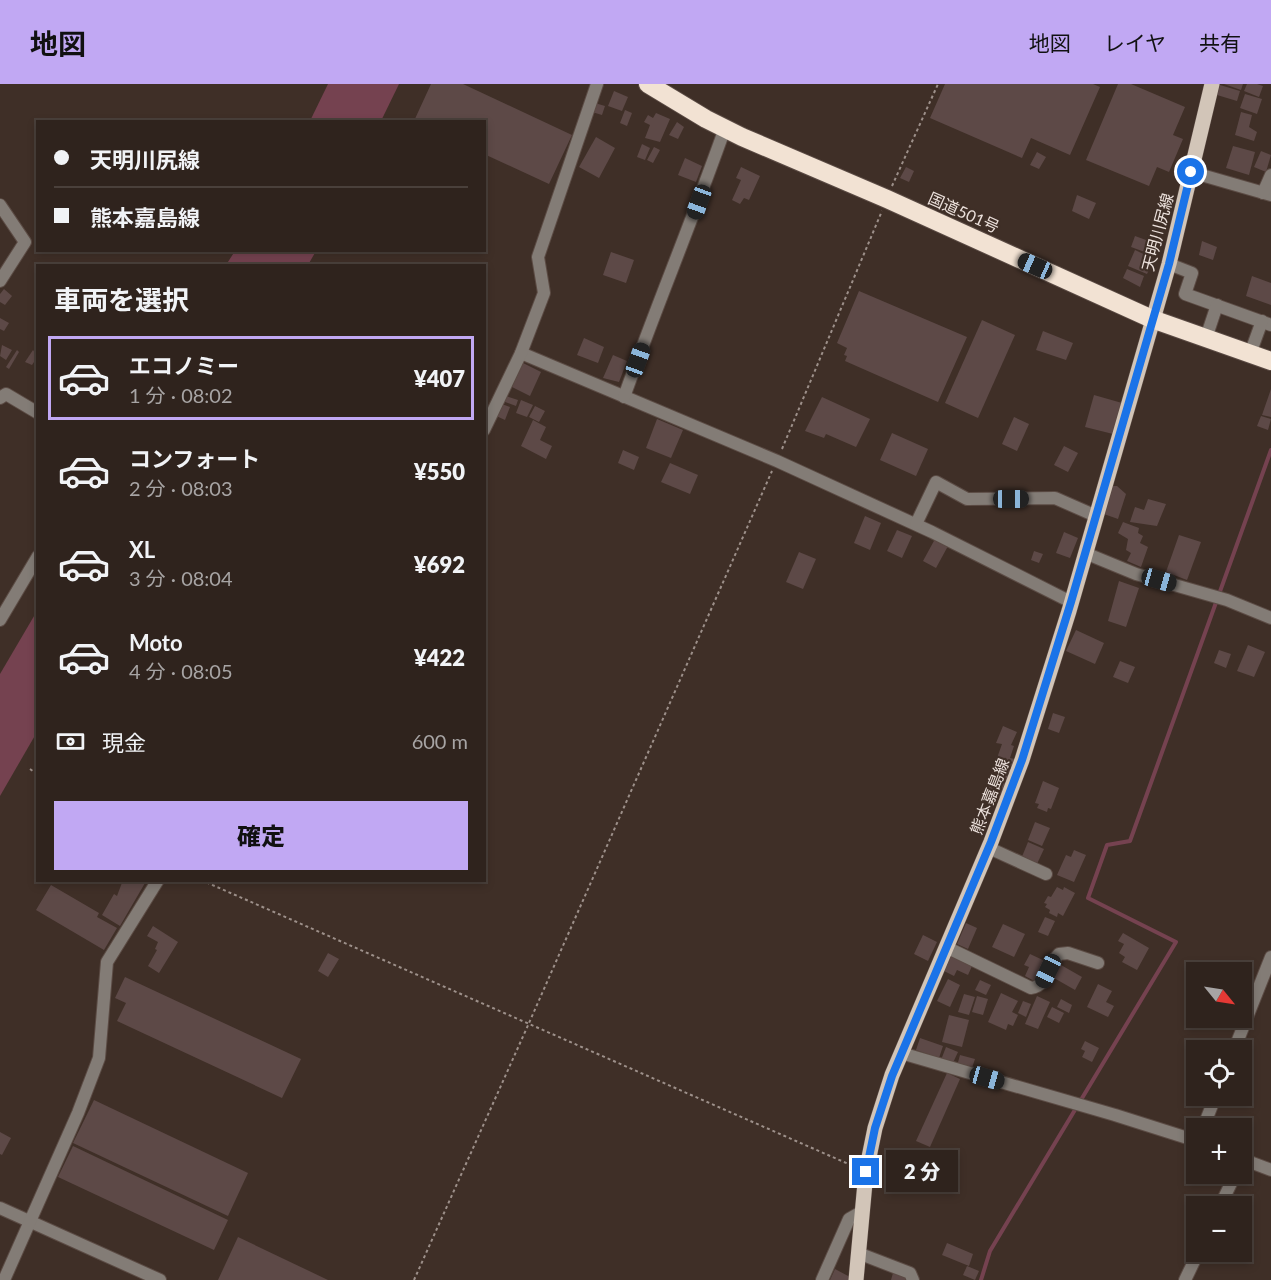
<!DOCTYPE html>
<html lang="ja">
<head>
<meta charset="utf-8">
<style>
	:root { --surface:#2f231d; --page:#3b2f2a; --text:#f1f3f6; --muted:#a7a4a4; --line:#4a403b; --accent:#c1a8f3 }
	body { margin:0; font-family:Lato,"Noto Sans JP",sans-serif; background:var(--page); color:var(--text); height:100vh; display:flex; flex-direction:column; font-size:22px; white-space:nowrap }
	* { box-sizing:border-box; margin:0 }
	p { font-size:20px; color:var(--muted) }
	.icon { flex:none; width:33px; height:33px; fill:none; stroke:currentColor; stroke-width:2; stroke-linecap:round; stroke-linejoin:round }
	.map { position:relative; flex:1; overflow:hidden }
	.panel { position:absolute; left:36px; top:180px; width:450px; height:618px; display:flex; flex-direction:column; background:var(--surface); border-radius:0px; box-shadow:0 3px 9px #0003,0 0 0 2px var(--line) }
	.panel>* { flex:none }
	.guide { position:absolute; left:36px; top:36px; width:450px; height:132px; border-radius:0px; box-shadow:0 3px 9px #0003,0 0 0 2px var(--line); display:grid; align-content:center; height:132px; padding:0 18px; background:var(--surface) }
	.needle { width:39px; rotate:120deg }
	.controls { position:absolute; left:1186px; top:878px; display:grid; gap:12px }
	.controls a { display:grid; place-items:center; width:66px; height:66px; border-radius:0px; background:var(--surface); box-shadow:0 3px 9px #0003,0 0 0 2px var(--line); font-size:30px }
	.end { position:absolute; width:27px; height:27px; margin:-14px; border:8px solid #1a73e8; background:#fff; box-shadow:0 0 0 3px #fff }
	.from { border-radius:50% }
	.bubble { position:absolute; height:42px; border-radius:0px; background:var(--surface); box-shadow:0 3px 9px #0003,0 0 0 2px var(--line); font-size:20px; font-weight:800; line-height:42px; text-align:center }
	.car { position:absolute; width:18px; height:36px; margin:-18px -9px; border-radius:8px; box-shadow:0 0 4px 2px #0007; background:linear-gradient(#222 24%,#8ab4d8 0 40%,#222 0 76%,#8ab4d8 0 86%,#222 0) }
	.guide b { display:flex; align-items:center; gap:21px; height:57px; font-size:22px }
	.guide b+b { border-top:2px solid var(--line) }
	.guide i { width:15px; height:15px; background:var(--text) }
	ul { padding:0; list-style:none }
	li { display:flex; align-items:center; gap:18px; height:84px; margin:0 12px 9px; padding:0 6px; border:3px solid transparent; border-radius:0px }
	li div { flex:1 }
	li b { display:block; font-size:22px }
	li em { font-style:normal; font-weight:800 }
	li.current { border-color:var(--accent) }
	li>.icon { width:54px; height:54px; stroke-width:1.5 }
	h2 { padding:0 18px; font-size:27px; line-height:72px }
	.pay { display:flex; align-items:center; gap:15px; height:66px; padding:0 18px; font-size:22px }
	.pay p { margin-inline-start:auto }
	.cta { display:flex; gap:12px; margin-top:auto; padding:12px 18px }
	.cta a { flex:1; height:69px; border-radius:0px; background:var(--accent); color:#111; font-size:24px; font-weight:800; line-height:69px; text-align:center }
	header { display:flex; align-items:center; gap:36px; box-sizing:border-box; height:84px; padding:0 30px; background:var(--accent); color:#111 }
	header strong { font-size:28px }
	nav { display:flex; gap:33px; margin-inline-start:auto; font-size:21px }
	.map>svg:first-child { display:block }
	.water { fill:#754250 }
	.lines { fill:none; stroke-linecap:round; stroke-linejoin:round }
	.stream { stroke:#754250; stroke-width:4 }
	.building { fill:#5d4947 }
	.minor-casing { stroke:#5b4b44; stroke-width:14 }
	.major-casing { stroke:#5b4b44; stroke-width:16 }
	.highway-casing { stroke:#5b4b44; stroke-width:20 }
	.path { stroke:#9d908a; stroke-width:2; stroke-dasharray:3 3; stroke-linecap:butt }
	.minor { stroke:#837c76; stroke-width:12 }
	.major { stroke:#d2c5b8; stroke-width:15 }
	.highway { stroke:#f2e2d3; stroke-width:18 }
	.route { stroke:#1a73e8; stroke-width:8 }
	.labels { text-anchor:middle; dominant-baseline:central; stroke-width:4.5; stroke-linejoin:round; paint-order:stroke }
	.street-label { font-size:16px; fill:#ece1dc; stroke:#3f2f27 }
</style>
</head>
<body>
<header>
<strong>地図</strong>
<nav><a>地図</a><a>レイヤ</a><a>共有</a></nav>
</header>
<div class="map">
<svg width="1271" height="1196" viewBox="0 0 1271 1196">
	<rect width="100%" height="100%" fill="#3f2f27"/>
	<g class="water">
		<polygon points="328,0 399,0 381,37 310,37"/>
		<polygon points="235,167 235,166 316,167 308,181 226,181"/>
		<polygon points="37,527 37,648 0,712 0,590"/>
	</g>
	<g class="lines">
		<polyline class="stream" points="981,1196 990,1167 1176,858 1088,814 1107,761 1130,757 1271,366"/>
	</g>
	<g class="building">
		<polygon points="431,0 463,0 572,51 549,100 484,70 484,38 414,37"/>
		<polygon points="945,0 1093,0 1100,3 1070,71 1031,54 1022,74 930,34"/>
		<polygon points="1118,0 1131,0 1185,23 1173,51 1183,55 1169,88 1157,83 1149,102 1086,76"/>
		<polygon points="1224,0 1243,0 1241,6"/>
		<polygon points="1247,0 1257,0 1263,2 1259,13 1244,7"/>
		<polygon points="1220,1 1240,7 1237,17 1217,11"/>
		<polygon points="614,7 628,13 622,27 608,22"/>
		<polygon points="1245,10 1262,15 1257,30 1240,24"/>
		<polygon points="595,19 605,22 602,31 592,28"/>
		<polygon points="625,26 632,29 627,42 620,39"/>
		<polygon points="1241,28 1252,31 1249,43 1257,48 1254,57 1235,51"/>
		<polygon points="656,29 670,35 660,58 645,54 650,41 644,38 648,31 653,34"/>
		<polygon points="677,38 684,43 678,55 669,51"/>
		<polygon points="596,53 615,64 599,94 579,83"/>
		<polygon points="642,60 650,64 645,76 637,73"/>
		<polygon points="1233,62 1255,68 1249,91 1226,84"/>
		<polygon points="654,63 660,66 653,79 647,76"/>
		<polygon points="1261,67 1271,71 1266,88 1254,83"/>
		<polygon points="1037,68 1046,73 1039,85 1030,81"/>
		<polygon points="685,74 702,82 696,98 678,91"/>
		<polygon points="741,83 760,92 749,116 744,114 740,120 732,116 741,96 736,94"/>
		<polygon points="906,83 914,87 909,98 900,94"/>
		<polygon points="1077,111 1096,119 1089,135 1072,127"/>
		<polygon points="1135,152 1157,160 1153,171 1131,163"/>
		<polygon points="1202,157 1217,163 1213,176 1199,171"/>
		<polygon points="1135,166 1154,175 1147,190 1128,182"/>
		<polygon points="611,168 634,176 626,199 603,191"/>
		<polygon points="1127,185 1144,192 1140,203 1123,194"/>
		<polygon points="1252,192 1271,199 1271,221 1246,212"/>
		<polygon points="4,205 12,212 5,221 0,218 0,210"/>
		<polygon points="859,207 967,253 938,318 845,277 847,272 844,271 847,264 837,259"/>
		<polygon points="0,234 9,239 4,247 0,245"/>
		<polygon points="982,236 1015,251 978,334 945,319"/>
		<polygon points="1043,247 1073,259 1066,276 1036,266"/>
		<polygon points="584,254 604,263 598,279 577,271"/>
		<polygon points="2,261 12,266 6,276 0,272"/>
		<polygon points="17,266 19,268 9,285 6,283"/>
		<polygon points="33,266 38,272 32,281 25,278"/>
		<polygon points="613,271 627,277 619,298 603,294"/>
		<polygon points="523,279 541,288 530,312 512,303"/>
		<polygon points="1271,305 1271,333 1262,331"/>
		<polygon points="1094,311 1122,319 1113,350 1085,343"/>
		<polygon points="506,312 518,316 516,322 505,318"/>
		<polygon points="822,313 870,335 856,363 826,350 824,354 805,347"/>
		<polygon points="521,316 533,321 527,333 516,329"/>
		<polygon points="499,319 510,323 505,336 494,331"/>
		<polygon points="535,322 545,327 539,338 529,333"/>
		<polygon points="1261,332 1271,335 1268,346 1257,342"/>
		<polygon points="1014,333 1029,340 1017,367 1002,360"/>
		<polygon points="657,335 683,346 671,374 646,364"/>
		<polygon points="533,336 546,343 540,356 552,362 546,375 521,362"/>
		<polygon points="892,349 928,365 916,392 880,376"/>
		<polygon points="1064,362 1078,369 1068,388 1054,381"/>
		<polygon points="623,366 639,373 634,386 618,379"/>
		<polygon points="670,379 698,391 690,410 661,398"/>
		<polygon points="1108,402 1117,402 1126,410 1118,435 1101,429"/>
		<polygon points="1148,415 1166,420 1157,442 1130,438 1135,423 1144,426"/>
		<polygon points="865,432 881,439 870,466 854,459"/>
		<polygon points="1123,438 1139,444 1138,449 1143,452 1140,459 1148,463 1141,483 1127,477 1131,469 1126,466 1128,455 1118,449"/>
		<polygon points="897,446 912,452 902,474 887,467"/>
		<polygon points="1064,448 1078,454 1070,474 1056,469"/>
		<polygon points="1179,451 1201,458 1187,496 1166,488"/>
		<polygon points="935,455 948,462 936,484 923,477"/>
		<polygon points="1034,467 1043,470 1039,479 1031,476"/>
		<polygon points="799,468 816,475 803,505 786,498"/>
		<polygon points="1119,497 1139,504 1126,543 1108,537"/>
		<polygon points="1076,546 1104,559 1095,580 1066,567"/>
		<polygon points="1248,561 1265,568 1254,593 1237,587"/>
		<polygon points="1219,566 1231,570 1226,584 1214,579"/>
		<polygon points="1120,577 1135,583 1128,599 1113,593"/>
		<polygon points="1053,629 1065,633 1059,649 1048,645"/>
		<polygon points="1003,642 1017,648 1011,661 1014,662 1010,674 1019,676 1004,714 993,713 985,708 1002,660 996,659"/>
		<polygon points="1043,697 1059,704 1051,725 1048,724 1047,728 1037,724 1039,720 1035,719"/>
		<polygon points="1035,738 1050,744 1042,762 1028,756"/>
		<polygon points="1028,758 1044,765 1036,782 1021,775"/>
		<polygon points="1074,766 1086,771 1074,798 1057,791 1066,771 1071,773"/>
		<polygon points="123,796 140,796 145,799 120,842 102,831 114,810 117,812"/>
		<polygon points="51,801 99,829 97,833 117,844 104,866 36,826"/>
		<polygon points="1057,803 1063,806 1064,803 1075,809 1063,832 1058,829 1057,833 1049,829 1050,826 1045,823 1047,820 1044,819 1048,812 1051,813"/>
		<polygon points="1045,833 1055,837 1048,852 1038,848"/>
		<polygon points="966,839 977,844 968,865 957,860"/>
		<polygon points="1003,840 1025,850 1014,873 992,863"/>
		<polygon points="153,842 178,858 159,889 148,882 157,866 155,865 158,858 147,852"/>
		<polygon points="1123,849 1149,864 1137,886 1122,878 1125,873 1119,869 1124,860 1118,857"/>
		<polygon points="923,851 937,858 928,877 914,870"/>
		<polygon points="328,869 339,875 328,893 318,887"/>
		<polygon points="952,870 973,880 968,891 957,886 954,892 944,887"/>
		<polygon points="1030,870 1045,877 1042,884 1045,885 1038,899 1025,892 1029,883 1024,881"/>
		<polygon points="1061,881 1082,893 1075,906 1054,894"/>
		<polygon points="125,893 301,975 282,1014 117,937 126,919 115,914"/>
		<polygon points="948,895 960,901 950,923 937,917"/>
		<polygon points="980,896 991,901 986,911 975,906"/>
		<polygon points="1098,900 1112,907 1106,918 1114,922 1108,933 1087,923"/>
		<polygon points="1001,909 1018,917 1012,928 1018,931 1013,942 1008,940 1006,946 988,938"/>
		<polygon points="964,910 975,913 969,931 958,928"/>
		<polygon points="977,912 988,915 983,931 972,928"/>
		<polygon points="1037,912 1050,918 1038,945 1025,940"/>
		<polygon points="1061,915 1072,921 1069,929 1057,923"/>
		<polygon points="1023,917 1031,920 1026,933 1018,929"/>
		<polygon points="1052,923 1064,929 1059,939 1047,933"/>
		<polygon points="949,931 969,936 962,963 942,958"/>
		<polygon points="920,954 943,962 939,974 916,966"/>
		<polygon points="1085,957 1099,964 1092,978 1082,973 1085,967 1081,965"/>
		<polygon points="946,963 958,968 952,981 941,976"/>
		<polygon points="960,971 975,975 971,987 957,982"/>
		<polygon points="947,989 960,995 930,1063 916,1057"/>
		<polygon points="94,1016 248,1089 228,1132 73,1059"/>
		<polygon points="0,1048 11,1054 2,1071 0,1070"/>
		<polygon points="73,1062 228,1136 214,1166 58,1093"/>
		<polygon points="1199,1089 1229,1089 1226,1096 1211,1089 1209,1093"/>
		<polygon points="1193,1139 1197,1141 1197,1155 1195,1160 1185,1155"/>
		<polygon points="238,1153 328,1196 218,1196"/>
		<polygon points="947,1159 973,1170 969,1182 942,1171"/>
		<polygon points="967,1182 979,1187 975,1196 963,1191"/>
		<polygon points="835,1185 850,1193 849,1196 830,1196"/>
		<polygon points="893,1189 906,1193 905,1196 891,1196"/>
	</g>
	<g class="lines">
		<defs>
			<g id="minor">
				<polyline points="1191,88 1271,111"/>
				<polyline points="1263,109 1271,91"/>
				<polyline points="0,121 25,158 0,197"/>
				<polyline points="1169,180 1192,189 1185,210 1271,241"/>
				<polyline points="1206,254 1217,221"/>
				<polyline points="521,269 777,377 932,448 1071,518"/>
				<polyline points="1250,270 1262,237"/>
				<path d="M624,313C656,223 693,135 725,44"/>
				<polyline points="0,314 6,310 38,329"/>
				<polyline points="484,346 521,269 544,209 538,173 597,0"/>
				<polyline points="916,440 936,398 967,415 1055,414 1096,432"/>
				<polyline points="1085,469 1136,490 1227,516 1271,534"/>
				<polyline points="0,536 38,472"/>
				<polyline points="989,764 1046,790"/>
				<path d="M946,863L1031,904C1048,902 1048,880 1059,870L1068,869L1098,879"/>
				<polyline points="1234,966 1271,873"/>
				<polyline points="901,969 1115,1031 1197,1057"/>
				<polyline points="1203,1044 1216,1011"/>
				<polyline points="1242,1075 1271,1086"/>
				<polyline points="1220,1122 1236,1089"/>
				<polyline points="0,1124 160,1196"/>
				<polyline points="858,1169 910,1189 913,1196"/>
				<polyline points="4,1196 78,1029 99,974 107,878 158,796"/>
				<polyline points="822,1196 849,1135 863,1127"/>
				<polyline points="1185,1196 1199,1167"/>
			</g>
			<polyline id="major" points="856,1196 866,1088 875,1044 892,991 991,758 1022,676 1069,527 1169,180 1212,0"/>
			<polyline id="highway" points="648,0 706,35 742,53 887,115 1152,235 1271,277"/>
		</defs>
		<use href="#minor" class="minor-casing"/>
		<use href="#major" class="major-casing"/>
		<use href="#highway" class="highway-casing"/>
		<g class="path">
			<polyline points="892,102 938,0"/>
			<polyline points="782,365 882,127"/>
			<polyline points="30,685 38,691"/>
			<polyline points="201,796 853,1082"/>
			<polyline points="414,1196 529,939 772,387"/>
		</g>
		<use href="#minor" class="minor"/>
		<use href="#major" class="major"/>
		<use href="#highway" class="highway"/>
	</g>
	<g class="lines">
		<polyline class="route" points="866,1088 875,1044 892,992 991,758 1022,676 1071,518 1169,180 1191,88"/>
	</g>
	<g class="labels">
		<g class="street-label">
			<text transform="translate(964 128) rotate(24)">国道501号</text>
			<text transform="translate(1157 148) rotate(-75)">天明川尻線</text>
			<text transform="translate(989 712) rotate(-69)">熊本嘉島線</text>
		</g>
	</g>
</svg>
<div class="controls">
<a><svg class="needle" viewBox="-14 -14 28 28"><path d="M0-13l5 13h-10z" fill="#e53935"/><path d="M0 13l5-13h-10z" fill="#a7a4a4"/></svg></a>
<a><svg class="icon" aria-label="locate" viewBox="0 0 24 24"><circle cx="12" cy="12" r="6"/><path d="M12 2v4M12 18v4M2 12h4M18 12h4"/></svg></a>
<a>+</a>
<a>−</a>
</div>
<i class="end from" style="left:1191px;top:88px"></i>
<i class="end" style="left:866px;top:1088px"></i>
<div class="bubble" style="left:886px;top:1066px;width:72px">2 分</div>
<i class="car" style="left:699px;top:118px;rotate:200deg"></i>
<i class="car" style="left:1035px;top:182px;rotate:294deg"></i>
<i class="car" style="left:638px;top:276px;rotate:20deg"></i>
<i class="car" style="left:1011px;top:415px;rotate:90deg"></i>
<i class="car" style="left:1159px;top:496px;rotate:106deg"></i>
<i class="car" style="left:1048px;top:887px;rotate:205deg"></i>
<i class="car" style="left:987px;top:994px;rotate:106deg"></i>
<div class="guide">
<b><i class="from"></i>天明川尻線</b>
<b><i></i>熊本嘉島線</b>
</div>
<section class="panel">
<h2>車両を選択</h2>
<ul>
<li class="current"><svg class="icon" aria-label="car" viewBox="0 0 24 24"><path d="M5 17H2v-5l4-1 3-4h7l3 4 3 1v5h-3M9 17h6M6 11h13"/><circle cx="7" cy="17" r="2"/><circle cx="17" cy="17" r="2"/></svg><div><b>エコノミー</b><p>1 分 · 08:02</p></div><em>¥407</em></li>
<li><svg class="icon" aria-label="car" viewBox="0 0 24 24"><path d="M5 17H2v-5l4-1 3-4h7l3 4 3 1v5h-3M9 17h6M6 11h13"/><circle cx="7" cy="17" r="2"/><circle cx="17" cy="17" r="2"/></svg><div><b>コンフォート</b><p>2 分 · 08:03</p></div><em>¥550</em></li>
<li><svg class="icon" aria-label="car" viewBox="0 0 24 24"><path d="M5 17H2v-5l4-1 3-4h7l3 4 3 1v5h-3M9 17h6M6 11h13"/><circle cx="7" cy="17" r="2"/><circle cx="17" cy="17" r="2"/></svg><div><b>XL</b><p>3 分 · 08:04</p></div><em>¥692</em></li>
<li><svg class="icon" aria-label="car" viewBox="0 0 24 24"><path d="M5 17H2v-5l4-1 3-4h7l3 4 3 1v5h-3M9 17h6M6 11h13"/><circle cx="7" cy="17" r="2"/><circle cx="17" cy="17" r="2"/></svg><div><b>Moto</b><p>4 分 · 08:05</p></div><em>¥422</em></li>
</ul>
<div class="pay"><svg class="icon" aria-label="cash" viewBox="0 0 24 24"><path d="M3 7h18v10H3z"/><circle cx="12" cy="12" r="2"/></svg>現金<p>600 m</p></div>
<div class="cta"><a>確定</a></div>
</section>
</div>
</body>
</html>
